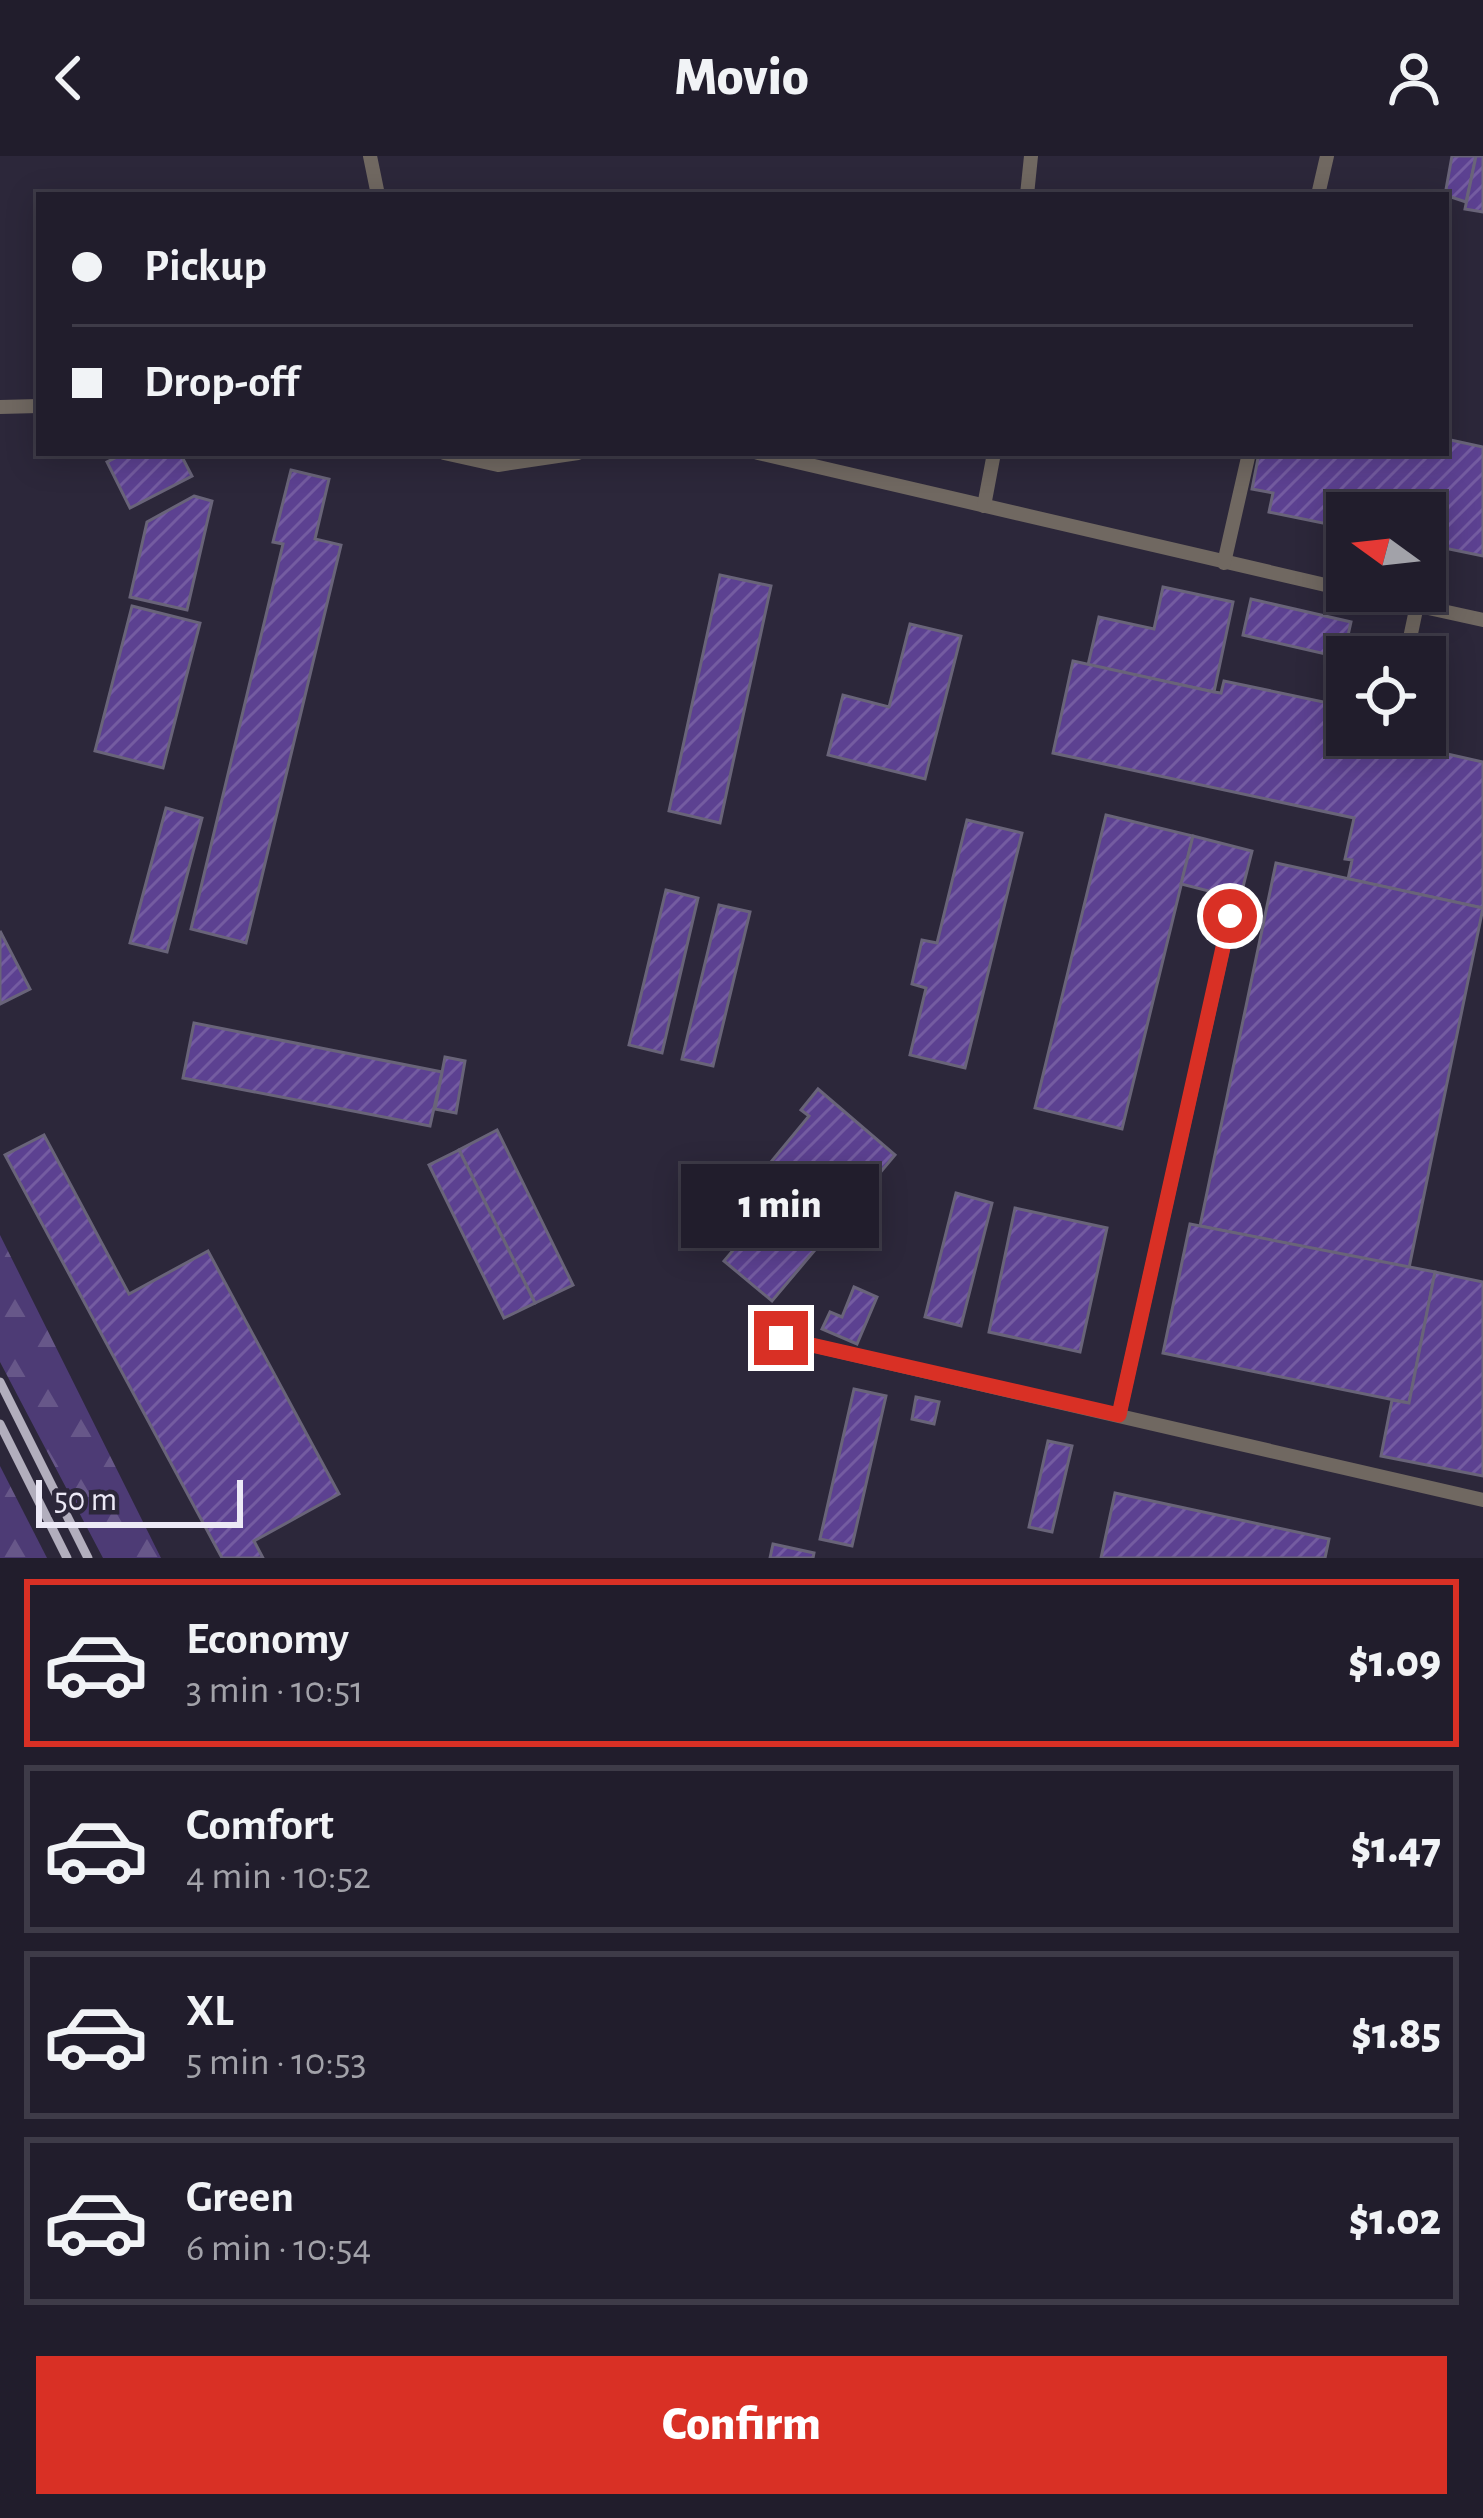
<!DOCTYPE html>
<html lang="en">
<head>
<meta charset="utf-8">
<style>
	:root { --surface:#211d2c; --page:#292634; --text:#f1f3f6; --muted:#a2a2a9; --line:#3e3b48; --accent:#d93025 }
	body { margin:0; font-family:"Alegreya Sans",sans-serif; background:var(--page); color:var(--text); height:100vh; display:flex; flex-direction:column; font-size:45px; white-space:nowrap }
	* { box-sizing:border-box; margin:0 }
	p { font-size:39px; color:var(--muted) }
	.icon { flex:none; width:66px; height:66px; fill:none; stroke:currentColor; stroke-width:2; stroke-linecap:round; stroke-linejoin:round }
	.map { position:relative; height:1402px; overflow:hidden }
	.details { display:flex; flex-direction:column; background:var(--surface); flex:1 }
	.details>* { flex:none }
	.top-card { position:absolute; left:36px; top:36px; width:1413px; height:264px; border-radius:0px; box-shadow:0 6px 30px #0003,0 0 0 3px var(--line); display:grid; align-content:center; height:264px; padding:0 36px; background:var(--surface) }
	.needle { width:78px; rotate:285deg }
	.controls { position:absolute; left:1326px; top:336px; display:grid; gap:24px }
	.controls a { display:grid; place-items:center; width:120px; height:120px; border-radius:0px; background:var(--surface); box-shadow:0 6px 30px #0003,0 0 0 3px var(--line); font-size:60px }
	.scale { position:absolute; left:36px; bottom:30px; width:207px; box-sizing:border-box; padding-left:12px; border:6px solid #ece9f6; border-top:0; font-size:33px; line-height:42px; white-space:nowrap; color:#ece9f6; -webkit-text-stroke:9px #2c273a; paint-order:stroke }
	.end { position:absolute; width:54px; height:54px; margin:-27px; border:15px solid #d93025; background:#fff; box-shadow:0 0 0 6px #fff }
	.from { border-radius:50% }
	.bubble { position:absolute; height:84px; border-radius:0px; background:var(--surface); box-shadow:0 6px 30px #0003,0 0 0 3px var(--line); font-size:39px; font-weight:800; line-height:84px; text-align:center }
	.top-card b { display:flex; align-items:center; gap:42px; height:114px; font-size:45px }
	.top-card b+b { border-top:3px solid var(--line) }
	.top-card i { width:30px; height:30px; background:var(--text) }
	ul { padding:21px 0 0; list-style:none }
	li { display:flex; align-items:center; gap:36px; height:168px; margin:0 24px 18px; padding:0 12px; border:6px solid var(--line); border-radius:0px }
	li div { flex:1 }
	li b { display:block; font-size:45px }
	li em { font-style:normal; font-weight:800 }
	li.selected { border-color:var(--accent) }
	li>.icon { width:108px; height:108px; stroke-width:1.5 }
	.button { display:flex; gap:24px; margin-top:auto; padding:24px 36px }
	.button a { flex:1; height:138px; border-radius:0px; background:var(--accent); color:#fff; font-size:48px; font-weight:800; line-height:138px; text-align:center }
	header { display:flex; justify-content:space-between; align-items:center; height:156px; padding:0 36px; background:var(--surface); font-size:54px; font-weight:800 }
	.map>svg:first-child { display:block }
	.forest { fill:url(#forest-firs) }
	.building { fill:url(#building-hatch); stroke:#696479; stroke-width:3 }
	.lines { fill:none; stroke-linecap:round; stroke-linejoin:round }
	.service { stroke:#706861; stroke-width:14 }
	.rail { stroke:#b2aebd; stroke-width:9 }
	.route { stroke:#d93025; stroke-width:15 }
</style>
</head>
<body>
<header><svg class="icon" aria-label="back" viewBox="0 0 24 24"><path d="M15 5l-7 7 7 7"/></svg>Movio<svg class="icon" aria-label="person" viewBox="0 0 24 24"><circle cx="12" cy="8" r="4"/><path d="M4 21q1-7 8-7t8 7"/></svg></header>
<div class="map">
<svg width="1483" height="1402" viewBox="0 0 1483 1402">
	<defs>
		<pattern id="forest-firs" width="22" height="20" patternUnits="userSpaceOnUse" patternTransform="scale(3)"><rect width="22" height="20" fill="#4d3b75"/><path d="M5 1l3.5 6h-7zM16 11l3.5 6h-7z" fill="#675789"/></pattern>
		<pattern id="building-hatch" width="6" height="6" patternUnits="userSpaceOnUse" patternTransform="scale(3)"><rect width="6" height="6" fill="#5c4191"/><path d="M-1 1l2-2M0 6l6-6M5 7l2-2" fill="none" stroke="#745ca1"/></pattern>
	</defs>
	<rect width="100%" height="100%" fill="#2c273a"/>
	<g class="forest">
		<polygon points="0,1079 156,1392 161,1402 103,1402 0,1206"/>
		<polygon points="0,1310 47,1402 0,1402"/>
	</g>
	<g class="building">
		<polygon points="1452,0 1476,0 1466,46 1445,39"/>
		<polygon points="1476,0 1483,0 1483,56 1465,53"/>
		<polygon points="1446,283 1483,291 1483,400 1425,388 1425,357 1347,357 1347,372 1269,356 1273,337 1252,333 1259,297 1446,297"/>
		<polygon points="125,297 180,297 192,320 130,352 107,306"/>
		<polygon points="291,314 329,323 315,383 341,389 246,787 191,773 283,388 273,386"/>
		<polygon points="194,340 212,345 187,454 130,441 147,366"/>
		<polygon points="720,419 771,430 720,667 669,655"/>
		<polygon points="1163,431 1233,446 1214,536 1088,509 1099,461 1154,473"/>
		<polygon points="1251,443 1351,466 1343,502 1243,479"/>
		<polygon points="132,450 200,467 163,612 95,595"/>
		<polygon points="910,468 961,480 925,623 828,599 843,539 889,551"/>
		<polygon points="1073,505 1214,536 1221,537 1224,525 1347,551 1347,579 1425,579 1425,568 1439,571 1434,595 1483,606 1483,752 1348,723 1352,704 1345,703 1354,662 1053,597"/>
		<polygon points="166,652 202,662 167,796 130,787"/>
		<polygon points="1106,659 1193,680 1122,973 1035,952"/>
		<polygon points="967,664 1022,677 965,912 910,899 926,832 912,828 922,784 937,787"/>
		<polygon points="1193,680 1252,695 1240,743 1181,728"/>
		<polygon points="1276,707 1483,752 1409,1112 1200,1070"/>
		<polygon points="666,734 698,742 662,897 629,889"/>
		<polygon points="719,749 750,756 713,910 682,903"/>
		<polygon points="0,775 30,833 0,848"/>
		<polygon points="194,867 442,916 430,970 183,922"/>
		<polygon points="445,901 465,905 456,957 435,953"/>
		<polygon points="818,933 895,999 772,1145 724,1105 768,1053 747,1035 809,960 801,954"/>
		<polygon points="497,974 573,1129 535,1147 459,994"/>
		<polygon points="44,979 129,1138 208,1095 339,1338 254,1385 263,1402 222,1402 5,999"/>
		<polygon points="459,994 535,1147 504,1162 429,1009"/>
		<polygon points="956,1037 992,1047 961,1170 925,1161"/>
		<polygon points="1015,1052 1107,1072 1080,1196 989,1176"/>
		<polygon points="1190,1068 1435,1116 1409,1247 1163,1197"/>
		<polygon points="1435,1116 1483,1126 1483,1320 1381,1300 1392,1244 1409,1247"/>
		<polygon points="854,1131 877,1141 857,1188 822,1173 830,1156 842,1161"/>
		<polygon points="854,1233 886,1240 852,1390 820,1383"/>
		<polygon points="916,1241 939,1246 934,1268 912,1263"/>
		<polygon points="1048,1285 1072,1290 1052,1376 1029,1371"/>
		<polygon points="1115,1337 1329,1383 1325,1402 1101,1402"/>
		<polygon points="773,1388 814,1397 813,1402 770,1402"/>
	</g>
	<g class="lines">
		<g class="service">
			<polyline points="370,0 378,39"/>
			<polyline points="1027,39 1031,0"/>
			<polyline points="1318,39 1327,0"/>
			<polyline points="0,251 39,250"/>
			<polyline points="444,297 498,309 578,297"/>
			<polyline points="758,297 1347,434"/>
			<polyline points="984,350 994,297"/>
			<polyline points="1224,407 1249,297"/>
			<polyline points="1351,435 1483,464"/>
			<polyline points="1406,501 1417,449"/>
			<polyline points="781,1182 1483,1344"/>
			<polyline points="1119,1259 1230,761"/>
		</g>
		<g class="rail">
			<polyline points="0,1226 88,1402"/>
			<polyline points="0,1268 67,1402"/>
		</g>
	</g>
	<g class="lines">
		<polyline class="route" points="781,1182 1119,1259 1230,760"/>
	</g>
</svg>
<div class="controls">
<a><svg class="needle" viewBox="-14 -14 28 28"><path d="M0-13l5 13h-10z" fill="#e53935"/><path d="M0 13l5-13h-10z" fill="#a2a2a9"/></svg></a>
<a><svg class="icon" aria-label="locate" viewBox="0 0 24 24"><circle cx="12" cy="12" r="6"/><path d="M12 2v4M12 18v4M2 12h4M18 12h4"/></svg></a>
</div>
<div class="scale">50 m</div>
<i class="end from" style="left:1230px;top:760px"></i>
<i class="end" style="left:781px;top:1182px"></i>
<div class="bubble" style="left:681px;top:1008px;width:198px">1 min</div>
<div class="top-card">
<b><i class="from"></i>Pickup</b>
<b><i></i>Drop-off</b>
</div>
</div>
<section class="details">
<ul>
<li class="selected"><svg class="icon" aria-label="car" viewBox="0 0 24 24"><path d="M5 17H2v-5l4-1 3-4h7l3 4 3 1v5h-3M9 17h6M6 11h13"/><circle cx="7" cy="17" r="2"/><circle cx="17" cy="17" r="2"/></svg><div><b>Economy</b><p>3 min · 10:51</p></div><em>$1.09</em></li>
<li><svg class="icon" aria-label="car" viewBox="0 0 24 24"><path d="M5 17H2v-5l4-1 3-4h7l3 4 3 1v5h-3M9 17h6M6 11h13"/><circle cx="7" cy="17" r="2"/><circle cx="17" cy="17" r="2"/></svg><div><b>Comfort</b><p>4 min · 10:52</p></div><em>$1.47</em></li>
<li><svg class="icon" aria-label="car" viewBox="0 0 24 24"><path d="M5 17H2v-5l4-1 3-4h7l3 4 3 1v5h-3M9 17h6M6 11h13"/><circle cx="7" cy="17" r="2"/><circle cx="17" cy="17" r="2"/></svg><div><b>XL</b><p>5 min · 10:53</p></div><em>$1.85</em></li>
<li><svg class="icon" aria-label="car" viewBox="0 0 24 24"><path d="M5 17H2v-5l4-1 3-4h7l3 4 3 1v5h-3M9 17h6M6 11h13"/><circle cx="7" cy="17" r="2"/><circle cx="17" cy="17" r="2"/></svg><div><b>Green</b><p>6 min · 10:54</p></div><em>$1.02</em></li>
</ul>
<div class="button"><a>Confirm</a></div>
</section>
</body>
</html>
